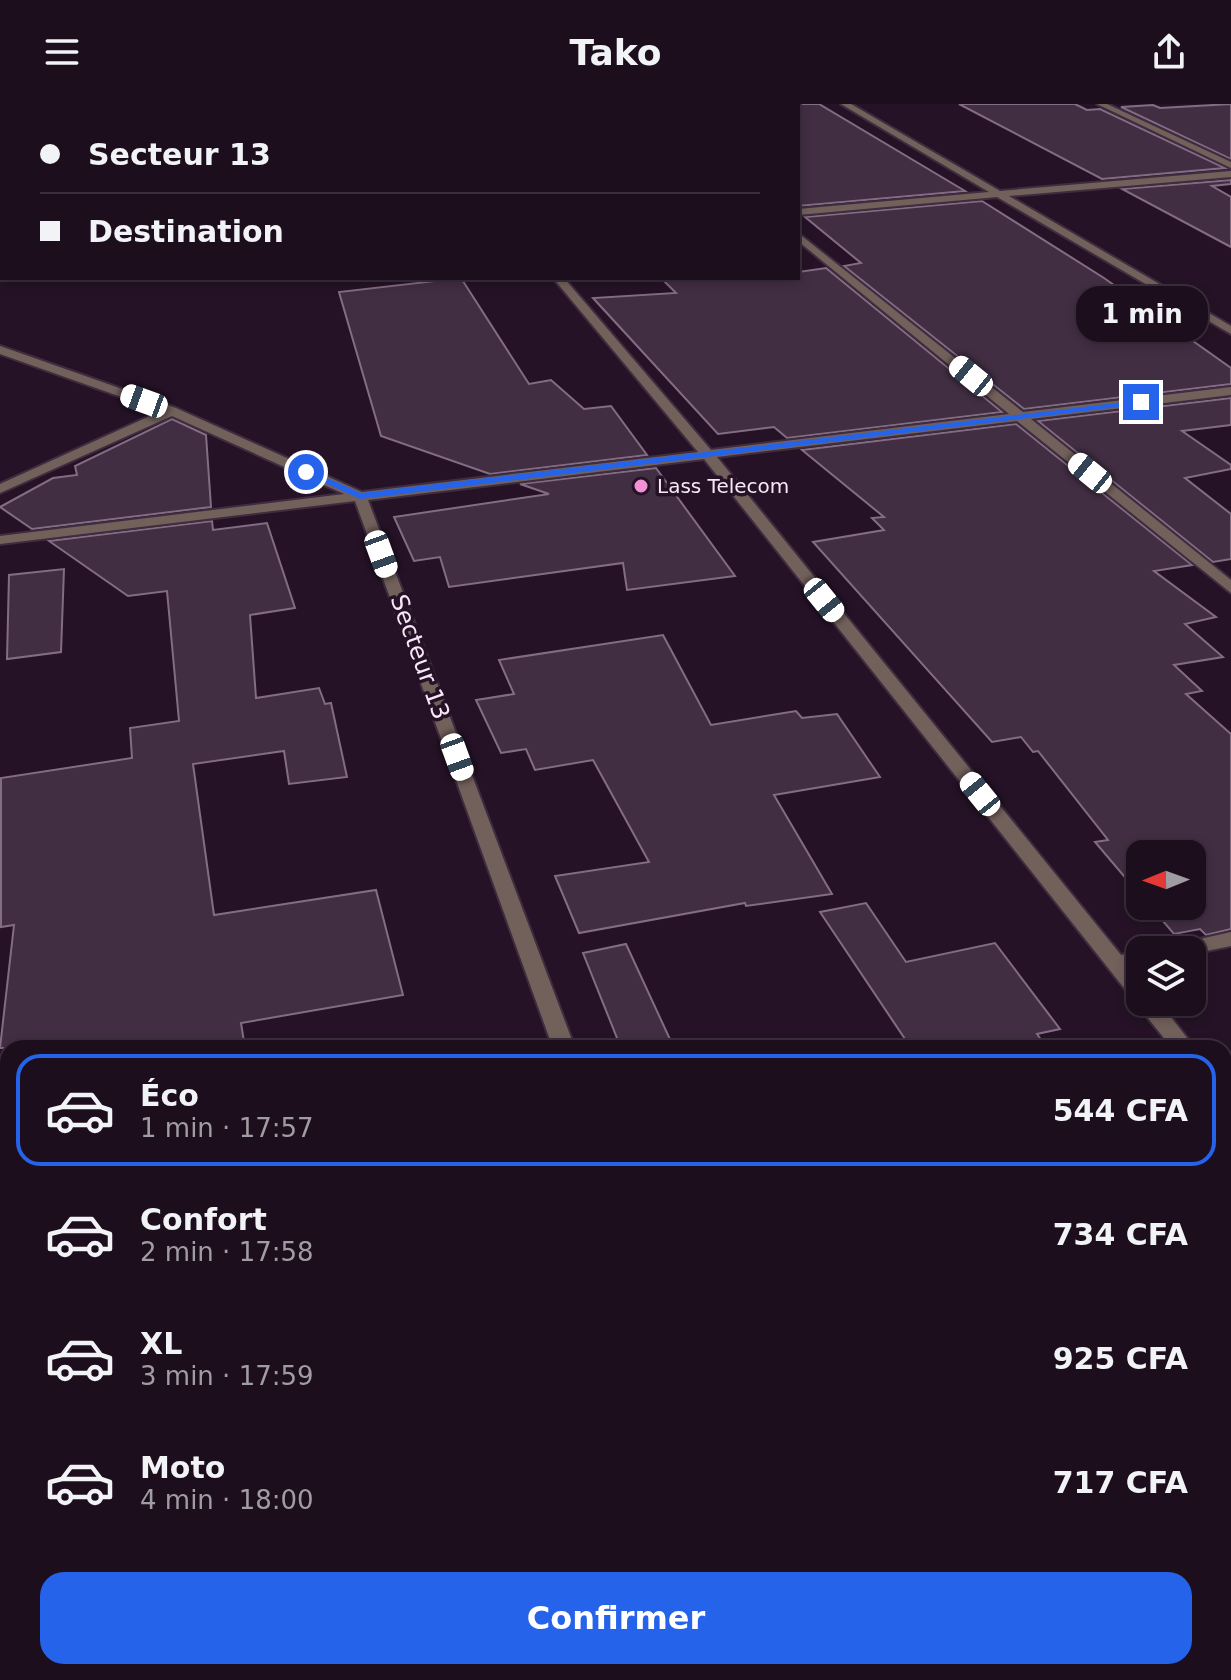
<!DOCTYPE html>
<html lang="fr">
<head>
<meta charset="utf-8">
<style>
	:root { --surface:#1c0e1c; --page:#291c29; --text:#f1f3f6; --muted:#a09ca3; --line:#3a2e3b; --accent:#2563eb }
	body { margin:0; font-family:"DejaVu Sans",sans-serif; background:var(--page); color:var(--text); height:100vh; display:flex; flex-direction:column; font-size:30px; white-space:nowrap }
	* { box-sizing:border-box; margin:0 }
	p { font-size:26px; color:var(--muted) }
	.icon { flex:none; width:44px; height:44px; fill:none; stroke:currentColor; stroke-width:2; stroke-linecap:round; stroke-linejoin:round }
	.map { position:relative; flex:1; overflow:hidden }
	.drawer { position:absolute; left:0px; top:936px; width:1232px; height:640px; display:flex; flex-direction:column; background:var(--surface); border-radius:24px 24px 0 0; box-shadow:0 4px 12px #0003,0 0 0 2px var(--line) }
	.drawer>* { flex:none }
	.hud { position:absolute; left:0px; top:0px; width:800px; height:176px; box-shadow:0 4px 12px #0003,0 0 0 2px var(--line); display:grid; align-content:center; height:176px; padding:0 40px; background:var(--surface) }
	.needle { width:52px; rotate:269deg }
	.buttons { position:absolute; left:1126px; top:736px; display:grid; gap:16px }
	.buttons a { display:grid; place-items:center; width:80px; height:80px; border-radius:16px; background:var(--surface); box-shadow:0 4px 12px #0003,0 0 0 2px var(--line); font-size:40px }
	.end { position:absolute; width:36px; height:36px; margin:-18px; border:10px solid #2563eb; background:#fff; box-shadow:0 0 0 4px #fff }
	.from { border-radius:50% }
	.bubble { position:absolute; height:56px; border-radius:24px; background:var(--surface); box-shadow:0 4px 12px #0003,0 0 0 2px var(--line); font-size:26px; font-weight:700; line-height:56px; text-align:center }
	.car { position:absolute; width:24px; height:48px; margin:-24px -12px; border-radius:10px; box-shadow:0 0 6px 2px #0007; background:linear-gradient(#fff 24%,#345 0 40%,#fff 0 76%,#345 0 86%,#fff 0) }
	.hud b { display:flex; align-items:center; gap:28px; height:76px; font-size:30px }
	.hud b+b { border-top:2px solid var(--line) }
	.hud i { width:20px; height:20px; background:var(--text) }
	ul { padding:14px 0 0; list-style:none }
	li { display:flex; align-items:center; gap:24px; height:112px; margin:0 16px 12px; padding:0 24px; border:4px solid transparent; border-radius:24px }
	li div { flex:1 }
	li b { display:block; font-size:30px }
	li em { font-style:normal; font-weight:700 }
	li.active { border-color:var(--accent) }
	li>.icon { width:72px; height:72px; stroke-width:1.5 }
	.primary-button { display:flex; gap:16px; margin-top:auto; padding:16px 40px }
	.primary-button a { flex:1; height:92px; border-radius:24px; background:var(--accent); color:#fff; font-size:32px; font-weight:700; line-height:92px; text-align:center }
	header { display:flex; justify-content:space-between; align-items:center; height:104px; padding:0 40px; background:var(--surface); font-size:36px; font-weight:700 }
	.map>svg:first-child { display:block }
	.building { fill:#422e43; stroke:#846c84; stroke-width:2 }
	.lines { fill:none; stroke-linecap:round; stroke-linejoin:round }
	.minor-casing { stroke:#3e2c3f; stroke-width:4 }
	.minor { fill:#72605b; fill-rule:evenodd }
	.route { fill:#2563eb }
	.poi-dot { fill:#f391d6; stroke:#251226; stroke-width:3 }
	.labels { text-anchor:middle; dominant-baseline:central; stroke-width:7; stroke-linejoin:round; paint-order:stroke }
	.far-poi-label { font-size:20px; fill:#f6e8f6; stroke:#251226; text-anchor:start }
	.street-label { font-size:24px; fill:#f6e8f6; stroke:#251226 }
</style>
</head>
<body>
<header><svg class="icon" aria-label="menu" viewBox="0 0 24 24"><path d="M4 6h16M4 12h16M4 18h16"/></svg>Tako<svg class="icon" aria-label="share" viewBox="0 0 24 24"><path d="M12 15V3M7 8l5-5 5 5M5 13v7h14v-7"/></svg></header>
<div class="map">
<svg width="1231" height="1576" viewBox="0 0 1231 1576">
	<rect width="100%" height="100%" fill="#251226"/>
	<g class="building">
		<polygon points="701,0 819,0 965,87 798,102 798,2"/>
		<polygon points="959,0 1075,0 1087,6 1100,5 1225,64 1102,75"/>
		<polygon points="1231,0 1231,55 1121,3 1153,1 1160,4"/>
		<polygon points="1231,76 1231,80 1212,82 1231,93 1231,143 1122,85"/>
		<polygon points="982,97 1104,174 1231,264 1231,280 1024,305 844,162 861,159 805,113"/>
		<polygon points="826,164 1002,308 787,334 774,323 718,330 593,194 676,189 661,174 798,174 798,168"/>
		<polygon points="461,174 529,280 551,276 584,305 611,302 647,351 490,370 381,332 339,188"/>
		<polygon points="1231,294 1231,321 1182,327 1231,361 1231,365 1185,374 1231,410 1231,455 1213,458 1038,317"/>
		<polygon points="172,315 206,331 211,403 32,425 0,403 53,374 77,371 75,362"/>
		<polygon points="1016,320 1192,461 1154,467 1216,513 1185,520 1223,553 1174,561 1202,587 1186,590 1231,630 1231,825 1206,831 1200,825 1174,830 1150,802 1192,802 1192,750 1140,750 1140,791 1095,738 1108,736 1038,647 1033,648 1021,633 992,638 813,438 884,426 872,414 884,413 802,346"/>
		<polygon points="656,364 735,472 627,486 623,459 449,483 440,453 414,457 394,413 549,390 520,380"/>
		<polygon points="212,417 213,426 267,419 295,504 250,511 256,594 319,584 325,600 331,599 347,673 289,680 284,647 193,660 214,811 376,786 403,891 241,919 245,944 0,944 14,821 1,823 1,674 132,654 130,624 179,617 167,487 128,492 49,437"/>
		<polygon points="64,465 61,548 7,555 9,471"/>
		<polygon points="663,531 711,621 796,607 802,614 837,610 880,673 774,691 832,790 746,802 745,799 579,829 555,772 649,758 593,656 535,666 526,645 501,649 476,596 514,590 499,556"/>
		<polygon points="866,799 906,858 995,839 1060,925 1037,930 1047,944 911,944 820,808"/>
		<polygon points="626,840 674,944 621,944 583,849"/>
	</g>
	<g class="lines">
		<defs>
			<g id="minor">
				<polygon points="192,0 200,0 201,2 193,2"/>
				<polygon points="633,0 641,0 643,2 635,2"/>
				<polygon points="841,0 851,0 1000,87 1231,67 1231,73 1009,92 1231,222 1231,230 997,93 798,111 798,105 989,88"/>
				<polygon points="1097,0 1107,0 1231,58 1231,64"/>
				<rect x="0" y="26" width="2" height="6"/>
				<rect x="0" y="120" width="2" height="6"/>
				<polygon points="798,129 1023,308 1231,283 1231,291 1031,315 1231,476 1231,489 1017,317 717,353 1121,851 1140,847 1140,861 1130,863 1140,875 1140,898 1159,898 1195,944 1172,944 1139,903 1138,896 1132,894 704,355 368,396 575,944 553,944 355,397 0,440 0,432 344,390 172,312 0,389 0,380 161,307 0,250 0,242 176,304 362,388 698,348 553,174 564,174 711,346 1009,310 798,137"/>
				<polygon points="1231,828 1231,842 1192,850 1192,846 1170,846 1173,841"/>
				<polygon points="1224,985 1231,987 1231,1010 1224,1008"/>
				<polygon points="780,1568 812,1568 815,1576 783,1576"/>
			</g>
		</defs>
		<use href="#minor" class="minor-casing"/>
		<use href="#minor" class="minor"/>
	</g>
	<polygon class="route" points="1141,296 1143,300 360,395 302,368 309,366 361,389"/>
	<circle class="poi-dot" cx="641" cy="382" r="8"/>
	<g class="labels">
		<g class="far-poi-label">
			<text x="657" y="382">Lass Telecom</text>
		</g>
		<g class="street-label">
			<text transform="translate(420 553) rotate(70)">Secteur 13</text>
		</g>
	</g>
</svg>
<div class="buttons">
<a><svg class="needle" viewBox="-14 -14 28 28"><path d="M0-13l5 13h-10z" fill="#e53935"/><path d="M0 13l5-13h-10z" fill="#a09ca3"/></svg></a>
<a><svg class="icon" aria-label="layers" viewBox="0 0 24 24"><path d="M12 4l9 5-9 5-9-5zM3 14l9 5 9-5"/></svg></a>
</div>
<i class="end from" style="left:306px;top:368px"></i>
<i class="end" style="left:1141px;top:298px"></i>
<div class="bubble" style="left:1076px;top:182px;width:132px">1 min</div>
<i class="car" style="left:971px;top:272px;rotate:309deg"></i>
<i class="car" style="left:144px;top:297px;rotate:290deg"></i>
<i class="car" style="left:1090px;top:369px;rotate:309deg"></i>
<i class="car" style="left:381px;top:450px;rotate:160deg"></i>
<i class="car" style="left:824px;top:496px;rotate:141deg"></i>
<i class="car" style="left:457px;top:653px;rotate:160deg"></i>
<i class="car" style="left:980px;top:690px;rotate:321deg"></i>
<div class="hud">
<b><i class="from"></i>Secteur 13</b>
<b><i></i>Destination</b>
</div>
<section class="drawer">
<ul>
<li class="active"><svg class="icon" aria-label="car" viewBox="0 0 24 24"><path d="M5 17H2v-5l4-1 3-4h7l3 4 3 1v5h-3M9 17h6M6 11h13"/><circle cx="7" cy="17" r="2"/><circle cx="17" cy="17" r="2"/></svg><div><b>Éco</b><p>1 min · 17:57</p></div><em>544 CFA</em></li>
<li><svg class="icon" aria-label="car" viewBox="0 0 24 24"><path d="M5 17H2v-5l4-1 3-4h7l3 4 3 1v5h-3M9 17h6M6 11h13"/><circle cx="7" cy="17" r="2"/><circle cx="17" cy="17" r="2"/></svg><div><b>Confort</b><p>2 min · 17:58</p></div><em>734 CFA</em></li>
<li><svg class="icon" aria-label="car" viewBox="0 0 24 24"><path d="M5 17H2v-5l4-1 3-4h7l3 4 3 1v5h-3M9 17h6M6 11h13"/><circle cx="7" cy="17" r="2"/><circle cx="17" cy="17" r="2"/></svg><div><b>XL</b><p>3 min · 17:59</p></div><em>925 CFA</em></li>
<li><svg class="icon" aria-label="car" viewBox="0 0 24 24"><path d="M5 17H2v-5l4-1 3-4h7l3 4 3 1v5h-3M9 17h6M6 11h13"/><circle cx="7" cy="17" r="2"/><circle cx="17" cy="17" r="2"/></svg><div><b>Moto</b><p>4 min · 18:00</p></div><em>717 CFA</em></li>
</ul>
<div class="primary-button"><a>Confirmer</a></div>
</section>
</div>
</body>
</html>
